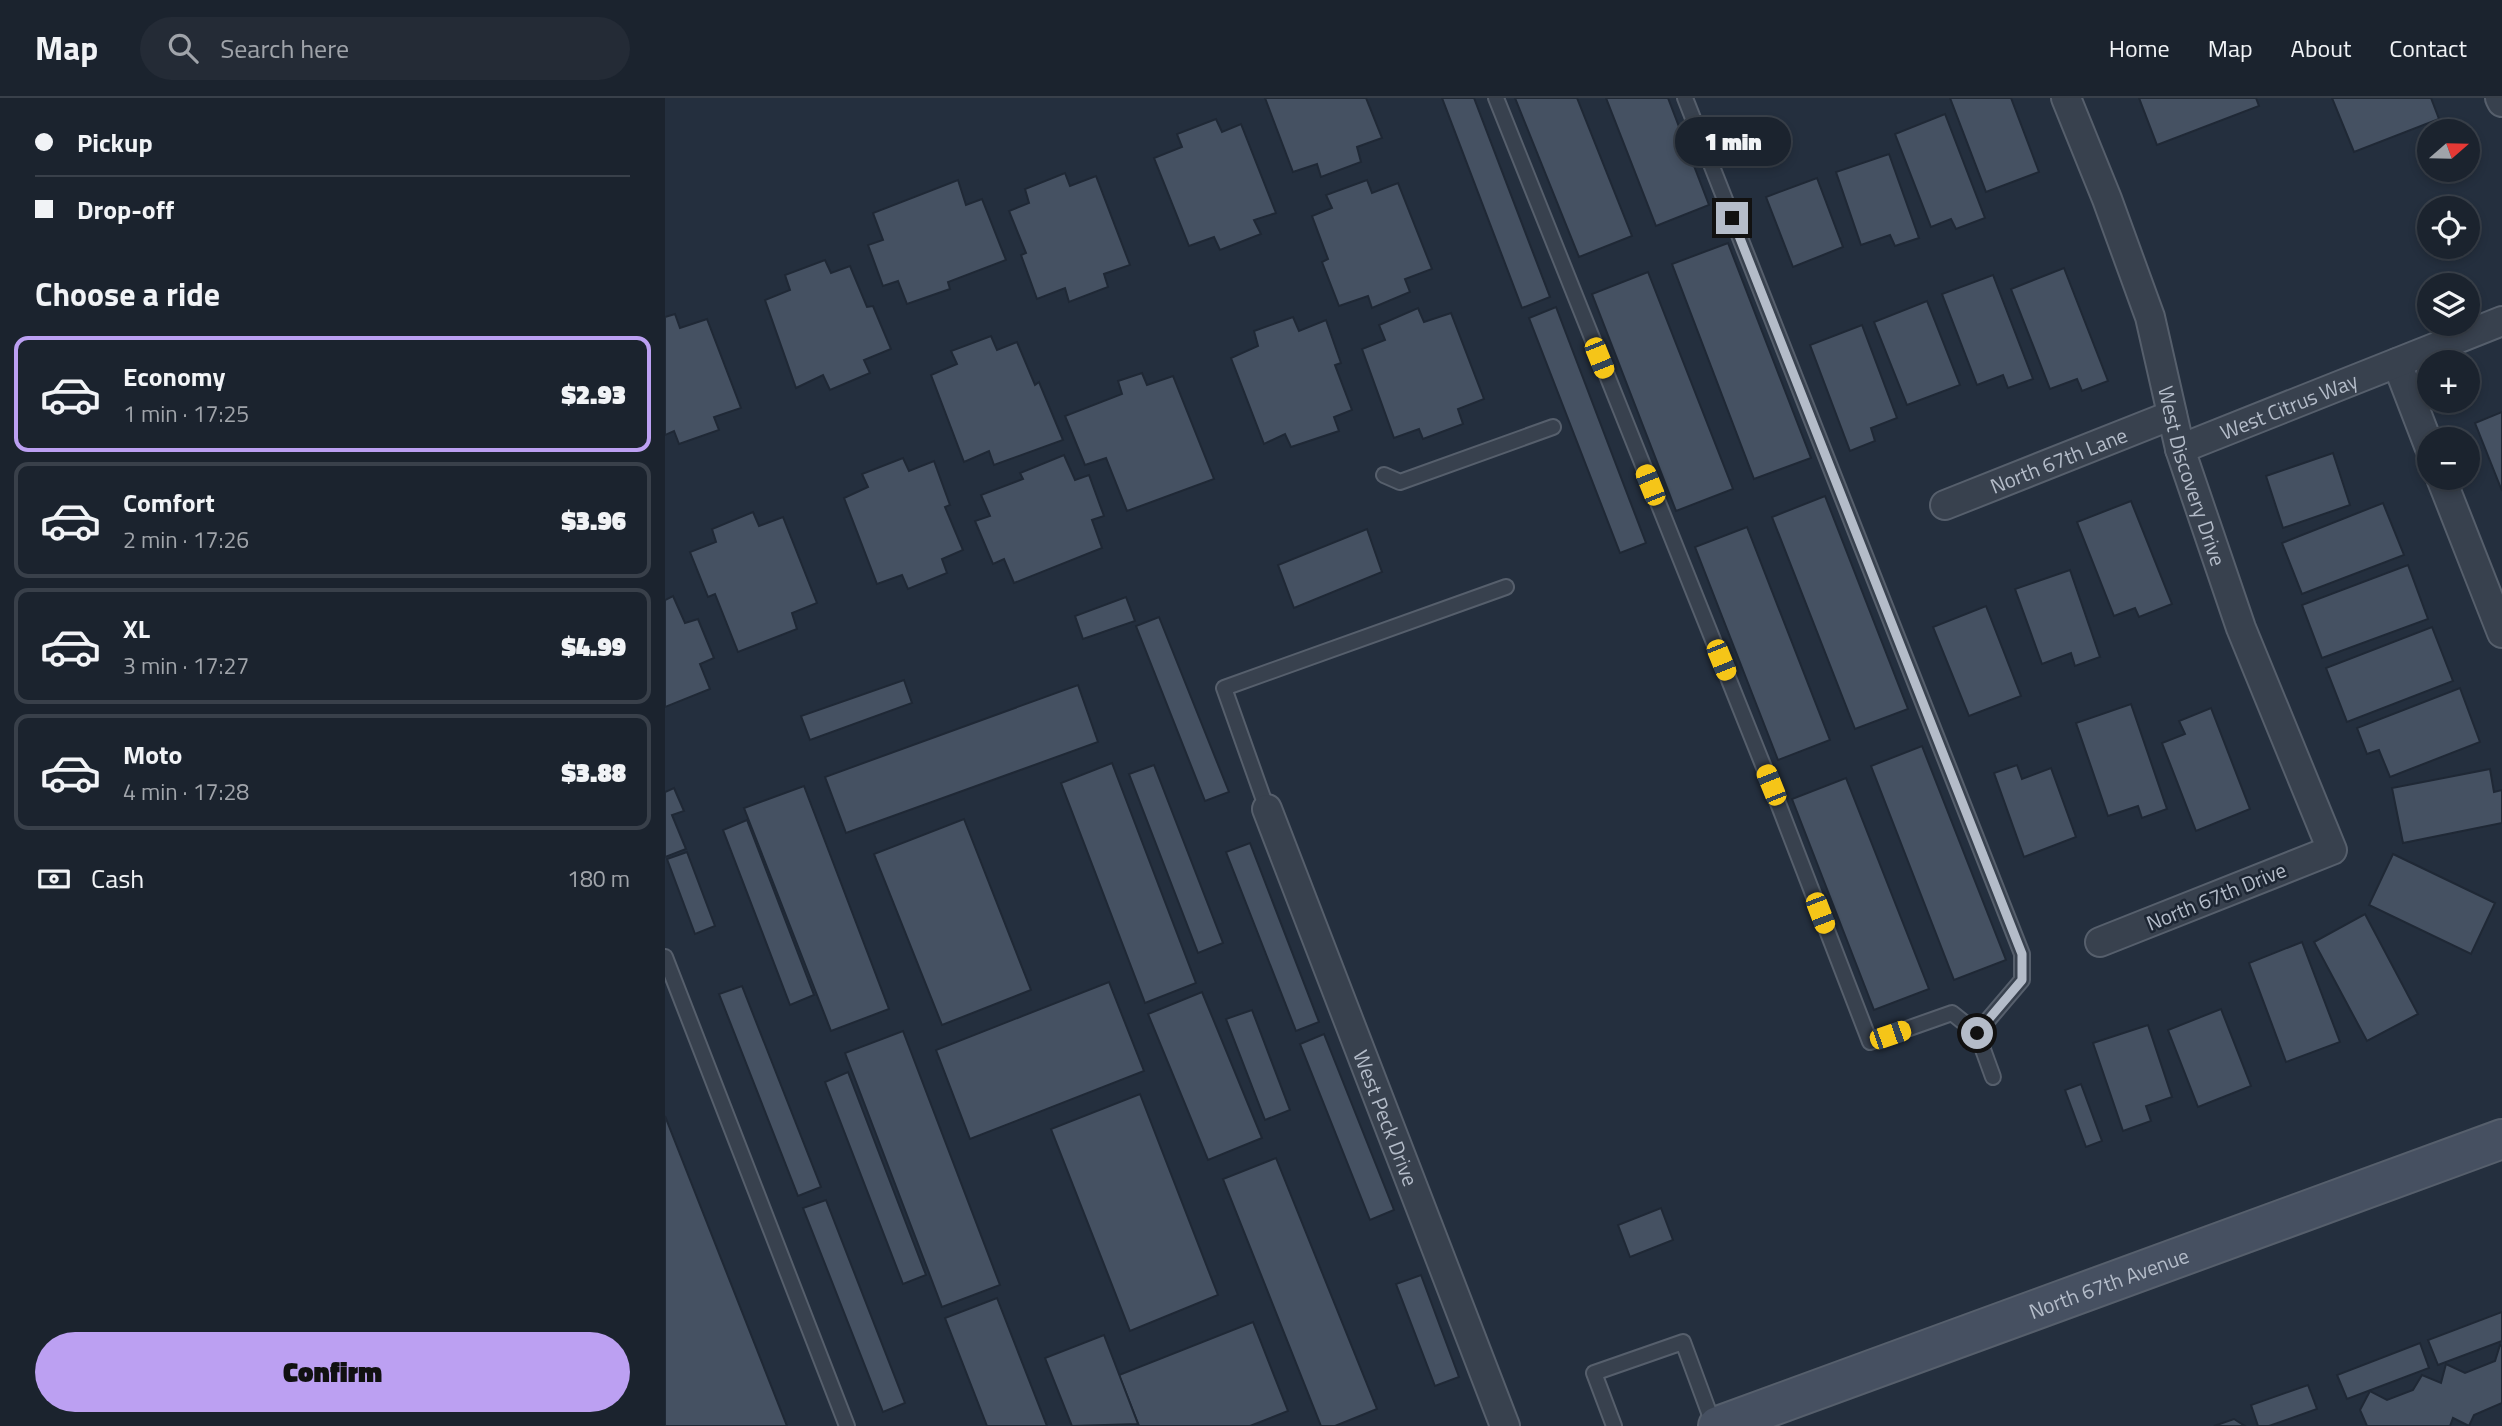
<!DOCTYPE html>
<html lang="en">
<head>
<meta charset="utf-8">
<style>
	:root { --surface:#1b232e; --page:#242b36; --text:#f1f3f6; --muted:#a0a4aa; --line:#39404a; --accent:#bca0f2 }
	body { margin:0; font-family:"Titillium Web",sans-serif; background:var(--page); color:var(--text); height:100vh; display:flex; flex-direction:column; font-size:26px; white-space:nowrap }
	* { box-sizing:border-box; margin:0 }
	p { font-size:23px; color:var(--muted) }
	.icon { flex:none; width:38px; height:38px; fill:none; stroke:currentColor; stroke-width:2; stroke-linecap:round; stroke-linejoin:round }
	.map { position:relative; flex:1; overflow:hidden }
	.panel { display:flex; flex-direction:column; background:var(--surface); width:665px }
	.panel>* { flex:none }
	.hud { display:grid; align-content:center; height:154px; padding:0 35px; background:var(--surface) }
	.needle { width:46px; rotate:70deg }
	.buttons { position:absolute; left:1752px; top:21px; display:grid; gap:14px }
	.buttons a { display:grid; place-items:center; width:63px; height:63px; border-radius:50%; background:var(--surface); box-shadow:0 4px 10px #0003,0 0 0 2px var(--line); font-size:35px }
	.end { position:absolute; width:32px; height:32px; margin:-16px; border:9px solid #b4bcc9; background:#111; box-shadow:0 0 0 4px #111 }
	.from { border-radius:50% }
	.bubble { position:absolute; height:49px; border-radius:24px; background:var(--surface); box-shadow:0 4px 10px #0003,0 0 0 2px var(--line); font-size:23px; font-weight:800; line-height:49px; text-align:center }
	.car { position:absolute; width:21px; height:42px; margin:-21px -10px; border-radius:9px; box-shadow:0 0 5px 2px #0007; background:linear-gradient(#f5c518 24%,#345 0 40%,#f5c518 0 76%,#345 0 86%,#f5c518 0) }
	.hud b { display:flex; align-items:center; gap:24px; height:66px; font-size:26px }
	.hud b+b { border-top:2px solid var(--line) }
	.hud i { width:18px; height:18px; background:var(--text) }
	ul { padding:0; list-style:none }
	li { display:flex; align-items:center; gap:21px; height:116px; margin:0 14px 10px; padding:0 21px; border:4px solid var(--line); border-radius:14px }
	li div { flex:1 }
	li b { display:block; font-size:26px }
	li em { font-style:normal; font-weight:800 }
	li.active { border-color:var(--accent) }
	li>.icon { width:63px; height:63px; stroke-width:1.5 }
	h2 { padding:0 35px; font-size:32px; line-height:84px }
	.pay { display:flex; align-items:center; gap:18px; height:77px; padding:0 35px; font-size:26px }
	.pay p { margin-inline-start:auto }
	.cta { display:flex; gap:14px; margin-top:auto; padding:14px 35px }
	.cta a { flex:1; height:80px; border-radius:42px; background:var(--accent); color:#111; font-size:28px; font-weight:800; line-height:80px; text-align:center }
	header { display:flex; align-items:center; gap:42px; box-sizing:border-box; height:98px; padding:0 35px; background:var(--surface); border-bottom:2px solid var(--line) }
	header strong { font-size:33px }
	nav { display:flex; gap:38px; margin-inline-start:auto; font-size:24px }
	.search { width:490px; height:63px; background:var(--page); display:flex; align-items:center; gap:18px; box-sizing:border-box; padding:0 24px; border-radius:38px; color:var(--muted); font-size:26px }
	main { display:flex; flex:1; min-height:0 }
	.map>svg:first-child { display:block }
	.building { fill:#455162; stroke:#1f2835; stroke-width:2 }
	.lines { fill:none; stroke-linecap:round; stroke-linejoin:round }
	.service-casing { stroke:#565f6c; stroke-width:18 }
	.minor-casing { stroke:#565f6c; stroke-width:32 }
	.secondary-casing { stroke:#565f6c; stroke-width:42 }
	.service { stroke:#38414e; stroke-width:14 }
	.minor { stroke:#38414e; stroke-width:28 }
	.secondary { stroke:#465061; stroke-width:38 }
	.route { stroke:#b4bcc9; stroke-width:9 }
	.labels { text-anchor:middle; dominant-baseline:central; stroke-width:5; stroke-linejoin:round; paint-order:stroke }
	.street-label { font-size:21px; fill:#b4bcc9; stroke:#1d2633 }
</style>
</head>
<body>
<header>
<strong>Map</strong>
<div class="search"><svg class="icon" aria-label="search" viewBox="0 0 24 24"><circle cx="10" cy="10" r="6"/><path d="M15 15l6 6"/></svg>Search here</div>
<nav><a>Home</a><a>Map</a><a>About</a><a>Contact</a></nav>
</header>
<main>
<section class="panel">
<div class="hud">
<b><i class="from"></i>Pickup</b>
<b><i></i>Drop-off</b>
</div>
<h2>Choose a ride</h2>
<ul>
<li class="active"><svg class="icon" aria-label="car" viewBox="0 0 24 24"><path d="M5 17H2v-5l4-1 3-4h7l3 4 3 1v5h-3M9 17h6M6 11h13"/><circle cx="7" cy="17" r="2"/><circle cx="17" cy="17" r="2"/></svg><div><b>Economy</b><p>1 min · 17:25</p></div><em>$2.93</em></li>
<li><svg class="icon" aria-label="car" viewBox="0 0 24 24"><path d="M5 17H2v-5l4-1 3-4h7l3 4 3 1v5h-3M9 17h6M6 11h13"/><circle cx="7" cy="17" r="2"/><circle cx="17" cy="17" r="2"/></svg><div><b>Comfort</b><p>2 min · 17:26</p></div><em>$3.96</em></li>
<li><svg class="icon" aria-label="car" viewBox="0 0 24 24"><path d="M5 17H2v-5l4-1 3-4h7l3 4 3 1v5h-3M9 17h6M6 11h13"/><circle cx="7" cy="17" r="2"/><circle cx="17" cy="17" r="2"/></svg><div><b>XL</b><p>3 min · 17:27</p></div><em>$4.99</em></li>
<li><svg class="icon" aria-label="car" viewBox="0 0 24 24"><path d="M5 17H2v-5l4-1 3-4h7l3 4 3 1v5h-3M9 17h6M6 11h13"/><circle cx="7" cy="17" r="2"/><circle cx="17" cy="17" r="2"/></svg><div><b>Moto</b><p>4 min · 17:28</p></div><em>$3.88</em></li>
</ul>
<div class="pay"><svg class="icon" aria-label="cash" viewBox="0 0 24 24"><path d="M3 7h18v10H3z"/><circle cx="12" cy="12" r="2"/></svg>Cash<p>180 m</p></div>
<div class="cta"><a>Confirm</a></div>
</section>
<div class="map">
<svg width="1837" height="1328" viewBox="0 0 1837 1328">
	<rect width="100%" height="100%" fill="#242f3e"/>
	<g class="building">
		<polygon points="600,0 701,0 717,40 692,49 696,64 656,79 652,66 628,74"/>
		<polygon points="777,0 809,0 885,199 857,210"/>
		<polygon points="850,0 912,0 967,138 914,159"/>
		<polygon points="941,0 1003,0 1044,107 991,128"/>
		<polygon points="1285,0 1346,0 1374,74 1321,94"/>
		<polygon points="1474,0 1591,0 1594,8 1492,47"/>
		<polygon points="1667,0 1766,0 1774,21 1689,54"/>
		<polygon points="1280,16 1320,120 1291,131 1286,121 1266,129 1230,36"/>
		<polygon points="551,21 557,34 576,26 611,115 589,122 596,136 555,152 549,139 524,148 489,60 517,49 512,36"/>
		<polygon points="1224,56 1254,140 1230,148 1225,137 1196,147 1171,74"/>
		<polygon points="400,75 405,88 431,78 465,167 439,176 443,189 404,204 400,190 372,201 356,157 361,155 344,113 364,105 360,91"/>
		<polygon points="1152,80 1178,149 1128,169 1101,99"/>
		<polygon points="293,82 301,107 317,101 341,162 283,184 285,191 242,206 233,183 218,188 203,147 218,142 208,115"/>
		<polygon points="702,82 707,95 733,85 767,171 740,181 745,194 707,210 703,198 674,208 657,164 663,161 647,118 667,110 661,97"/>
		<polygon points="1063,145 1146,360 1089,381 1007,166"/>
		<polygon points="160,162 166,175 185,168 202,209 208,208 226,251 199,262 205,275 165,292 158,277 131,290 100,202 125,192 120,177"/>
		<polygon points="1399,170 1443,283 1417,293 1412,281 1385,291 1346,191"/>
		<polygon points="983,174 1068,391 1011,413 927,196"/>
		<polygon points="1328,177 1368,281 1343,290 1338,277 1312,287 1277,196"/>
		<polygon points="1262,203 1295,287 1242,307 1209,224"/>
		<polygon points="891,209 981,445 955,455 864,220"/>
		<polygon points="753,210 759,224 786,215 819,301 793,311 798,326 758,341 754,331 729,340 697,251 720,242 714,227"/>
		<polygon points="10,216 15,230 42,221 76,310 49,319 54,332 14,346 9,333 0,337 0,219"/>
		<polygon points="628,219 634,233 661,222 676,265 670,267 687,312 669,319 674,333 626,349 620,336 599,346 566,260 593,248 589,233"/>
		<polygon points="1197,227 1232,320 1206,330 1210,343 1185,353 1145,247"/>
		<polygon points="326,238 332,252 352,244 370,287 374,284 398,342 329,367 324,353 299,364 266,277 292,266 286,253"/>
		<polygon points="477,275 482,287 508,278 549,381 462,413 441,360 420,367 400,318 457,296 453,283"/>
		<polygon points="1837,314 1837,393 1810,325"/>
		<polygon points="1668,355 1685,407 1618,430 1601,378"/>
		<polygon points="399,357 410,382 424,377 439,418 427,422 437,450 349,485 339,461 328,466 310,423 325,418 316,397 358,381 355,375"/>
		<polygon points="238,360 244,373 269,363 285,407 280,409 298,452 277,461 282,475 243,491 237,477 212,486 179,400 203,389 197,376"/>
		<polygon points="1160,398 1243,611 1190,631 1107,419"/>
		<polygon points="1466,403 1507,506 1474,519 1470,510 1449,518 1412,424"/>
		<polygon points="1718,405 1739,457 1637,496 1617,445"/>
		<polygon points="88,414 94,428 118,419 152,505 127,515 132,531 73,554 50,496 43,499 25,454 51,444 47,431"/>
		<polygon points="1082,429 1165,642 1113,662 1030,449"/>
		<polygon points="702,431 717,474 629,510 613,467"/>
		<polygon points="1743,467 1763,521 1657,560 1637,507"/>
		<polygon points="1405,472 1435,559 1410,568 1406,555 1377,566 1350,491"/>
		<polygon points="8,498 20,525 33,521 49,560 35,566 45,591 0,609 0,502"/>
		<polygon points="461,499 470,523 418,541 410,518"/>
		<polygon points="1321,508 1356,598 1304,618 1268,529"/>
		<polygon points="494,519 564,694 540,703 471,528"/>
		<polygon points="1767,529 1788,583 1682,624 1661,570"/>
		<polygon points="239,582 247,605 145,642 136,618"/>
		<polygon points="413,587 433,644 181,735 160,679"/>
		<polygon points="1795,590 1815,644 1725,679 1714,652 1702,656 1692,630"/>
		<polygon points="1466,606 1502,711 1477,720 1473,708 1443,718 1411,625"/>
		<polygon points="1546,610 1585,711 1531,733 1497,645 1520,636 1514,623"/>
		<polygon points="1257,648 1341,862 1289,882 1206,668"/>
		<polygon points="447,665 531,885 480,905 396,685"/>
		<polygon points="489,667 558,845 533,855 464,676"/>
		<polygon points="1352,667 1357,681 1386,670 1411,739 1359,759 1329,675"/>
		<polygon points="1825,671 1829,694 1837,692 1837,725 1738,745 1727,690"/>
		<polygon points="1181,680 1264,891 1209,912 1127,701"/>
		<polygon points="139,688 224,911 166,933 79,710"/>
		<polygon points="9,690 19,713 7,717 21,751 0,759 0,694"/>
		<polygon points="299,721 366,892 277,927 209,756"/>
		<polygon points="82,722 149,897 125,907 58,732"/>
		<polygon points="585,745 654,924 631,933 561,754"/>
		<polygon points="22,754 50,828 30,836 2,761"/>
		<polygon points="1728,756 1830,805 1806,856 1704,807"/>
		<polygon points="1700,816 1753,916 1702,943 1649,844"/>
		<polygon points="1637,844 1675,944 1621,964 1584,865"/>
		<polygon points="444,884 479,973 305,1041 271,952"/>
		<polygon points="77,888 156,1089 133,1098 54,896"/>
		<polygon points="537,894 597,1040 543,1062 483,916"/>
		<polygon points="1556,911 1586,988 1533,1009 1503,932"/>
		<polygon points="587,912 625,1012 600,1022 561,921"/>
		<polygon points="1483,927 1507,999 1481,1008 1486,1023 1458,1033 1428,945"/>
		<polygon points="238,933 335,1187 277,1209 180,955"/>
		<polygon points="659,936 729,1112 705,1122 635,946"/>
		<polygon points="183,974 261,1177 238,1186 160,984"/>
		<polygon points="1416,986 1437,1043 1421,1049 1400,992"/>
		<polygon points="475,996 553,1197 465,1233 386,1031"/>
		<polygon points="0,1018 122,1328 0,1328"/>
		<polygon points="611,1060 712,1311 670,1328 656,1328 558,1081"/>
		<polygon points="161,1102 240,1305 218,1314 138,1110"/>
		<polygon points="996,1110 1008,1142 965,1159 953,1127"/>
		<polygon points="756,1177 794,1279 770,1288 731,1186"/>
		<polygon points="332,1200 382,1328 322,1328 280,1220"/>
		<polygon points="1837,1214 1837,1243 1773,1267 1763,1242"/>
		<polygon points="588,1224 623,1313 585,1328 474,1328 454,1277"/>
		<polygon points="439,1237 473,1326 407,1328 380,1260"/>
		<polygon points="1755,1245 1764,1270 1682,1301 1672,1277"/>
		<polygon points="1835,1247 1837,1248 1837,1305 1809,1317 1804,1328 1788,1320 1785,1328 1702,1328 1695,1312 1705,1293 1722,1302 1748,1292 1757,1277 1776,1285 1781,1266 1800,1275 1830,1263"/>
		<polygon points="1643,1287 1652,1311 1604,1328 1593,1328 1586,1307"/>
		<polygon points="1569,1321 1580,1328 1549,1328"/>
	</g>
	<g class="lines">
		<defs>
			<g id="service">
				<polyline points="831,0 1106,687 1205,944 1287,915 1312,935 1357,882 1357,856 1020,0"/>
				<polyline points="719,377 735,384 888,329"/>
				<polyline points="602,711 559,590 841,489"/>
				<polyline points="0,859 182,1328"/>
				<polyline points="1312,935 1328,979"/>
				<polyline points="949,1328 929,1275 1018,1244 1049,1328"/>
			</g>
			<g id="minor">
				<path id="s1" d="M1401,0L1442,101L1485,219L1515,351L1576,530L1667,752L1435,844"/>
				<polyline points="1835,0 1837,4"/>
				<polyline points="1732,265 1764,348"/>
				<path id="s2" d="M1515,351L1837,223"/>
				<polyline points="1776,380 1837,535"/>
				<path id="s3" d="M1280,407L1507,317"/>
				<path id="s4" d="M602,711L840,1328"/>
			</g>
			<g id="secondary">
				<path id="s5" d="M1053,1328L1837,1041"/>
			</g>
		</defs>
		<use href="#service" class="service-casing"/>
		<use href="#minor" class="minor-casing"/>
		<use href="#secondary" class="secondary-casing"/>
		<use href="#service" class="service"/>
		<use href="#minor" class="minor"/>
		<use href="#secondary" class="secondary"/>
	</g>
	<g class="lines">
		<polyline class="route" points="1067,120 1357,856 1357,882 1312,935"/>
	</g>
	<g class="labels">
		<g class="street-label">
			<text stroke="none"><textPath href="#s2" startOffset="117">West Citrus Way</textPath></text>
			<text stroke="none"><textPath href="#s3" startOffset="122">North 67th Lane</textPath></text>
			<text stroke="none"><textPath href="#s1" startOffset="399">West Discovery Drive</textPath></text>
			<text transform="translate(1551 798) rotate(-22)">North 67th Drive</text>
			<text stroke="none"><textPath href="#s4" startOffset="331">West Peck Drive</textPath></text>
			<text stroke="none"><textPath href="#s5" startOffset="416">North 67th Avenue</textPath></text>
		</g>
	</g>
</svg>
<div class="buttons">
<a><svg class="needle" viewBox="-14 -14 28 28"><path d="M0-13l5 13h-10z" fill="#e53935"/><path d="M0 13l5-13h-10z" fill="#a0a4aa"/></svg></a>
<a><svg class="icon" aria-label="locate" viewBox="0 0 24 24"><circle cx="12" cy="12" r="6"/><path d="M12 2v4M12 18v4M2 12h4M18 12h4"/></svg></a>
<a><svg class="icon" aria-label="layers" viewBox="0 0 24 24"><path d="M12 4l9 5-9 5-9-5zM3 14l9 5 9-5"/></svg></a>
<a>+</a>
<a>−</a>
</div>
<i class="end from" style="left:1312px;top:935px"></i>
<i class="end" style="left:1067px;top:120px"></i>
<div class="bubble" style="left:1010px;top:19px;width:116px">1 min</div>
<i class="car" style="left:934px;top:260px;rotate:158deg"></i>
<i class="car" style="left:985px;top:387px;rotate:338deg"></i>
<i class="car" style="left:1056px;top:562px;rotate:158deg"></i>
<i class="car" style="left:1106px;top:687px;rotate:338deg"></i>
<i class="car" style="left:1155px;top:815px;rotate:159deg"></i>
<i class="car" style="left:1225px;top:937px;rotate:71deg"></i>
</div>
</main>
</body>
</html>
